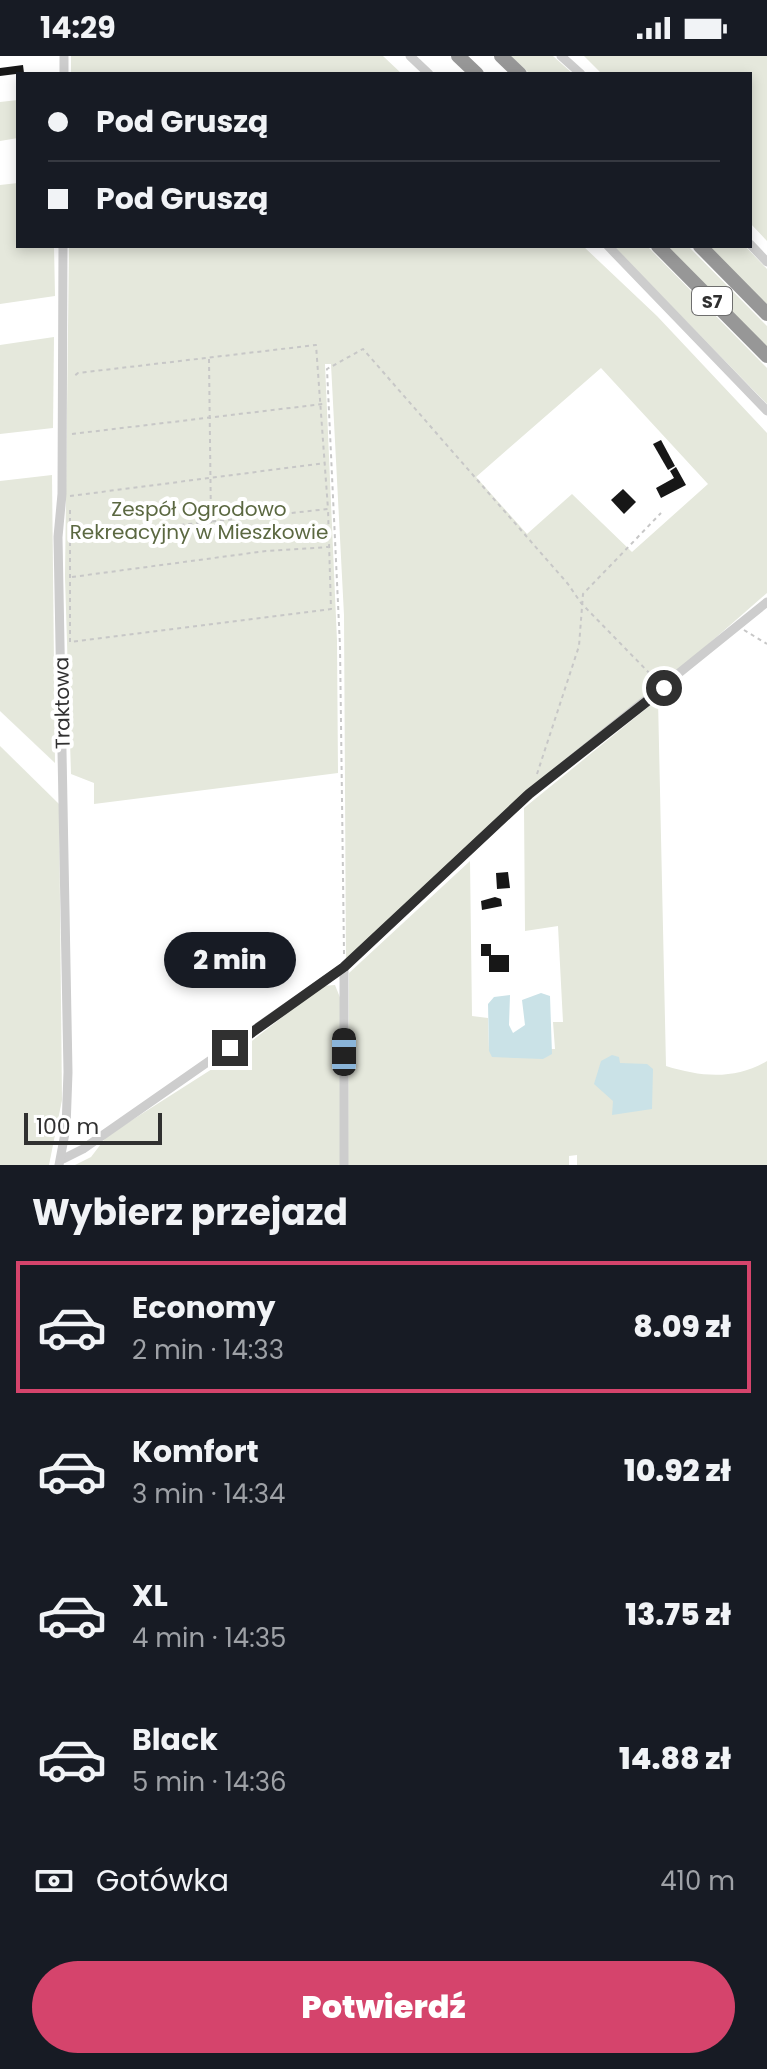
<!DOCTYPE html>
<html lang="pl">
<head>
<meta charset="utf-8">
<style>
	:root { --surface:#171b24; --page:#242831; --text:#f1f3f6; --muted:#9ea1a6; --line:#363941; --accent:#d5446c }
	body { margin:0; font-family:Poppins,sans-serif; background:var(--page); color:var(--text); height:100vh; display:flex; flex-direction:column; font-size:30px; white-space:nowrap }
	* { box-sizing:border-box; margin:0 }
	p { font-size:26px; color:var(--muted) }
	.icon { flex:none; width:44px; height:44px; fill:none; stroke:currentColor; stroke-width:2; stroke-linecap:round; stroke-linejoin:round }
	.map { position:relative; height:1109px; overflow:hidden }
	.details { display:flex; flex-direction:column; background:var(--surface); flex:1 }
	.details>* { flex:none }
	.guide { position:absolute; left:16px; top:16px; width:736px; height:176px; border-radius:0px; box-shadow:0 4px 12px #0003; display:grid; align-content:center; height:176px; padding:0 32px; background:var(--surface) }
	.scale { position:absolute; left:24px; bottom:20px; width:138px; box-sizing:border-box; padding-left:8px; border:4px solid #303030; border-top:0; font-size:22px; line-height:28px; white-space:nowrap; color:#303030; -webkit-text-stroke:6px #fff; paint-order:stroke }
	.end { position:absolute; width:36px; height:36px; margin:-18px; border:10px solid #303030; background:#fff; box-shadow:0 0 0 4px #fff }
	.from { border-radius:50% }
	.bubble { position:absolute; height:56px; border-radius:28px; background:var(--surface); box-shadow:0 4px 12px #0003; font-size:26px; font-weight:800; line-height:56px; text-align:center }
	.car { position:absolute; width:24px; height:48px; margin:-24px -12px; border-radius:10px; box-shadow:0 0 6px 2px #0007; background:linear-gradient(#222 24%,#8ab4d8 0 40%,#222 0 76%,#8ab4d8 0 86%,#222 0) }
	.guide b { display:flex; align-items:center; gap:28px; height:76px; font-size:30px }
	.guide b+b { border-top:2px solid var(--line) }
	.guide i { width:20px; height:20px; background:var(--text) }
	ul { padding:0; list-style:none }
	li { display:flex; align-items:center; gap:24px; height:132px; margin:0 16px 12px; padding:0 16px; border:4px solid transparent; border-radius:0px }
	li div { flex:1 }
	li b { display:block; font-size:30px }
	li em { font-style:normal; font-weight:800 }
	li.on { border-color:var(--accent) }
	li>.icon { width:72px; height:72px; stroke-width:1.5 }
	h2 { padding:0 32px; font-size:36px; line-height:96px }
	.pay { display:flex; align-items:center; gap:20px; height:88px; padding:0 32px; font-size:30px }
	.pay p { margin-inline-start:auto }
	.button { display:flex; gap:16px; margin-top:auto; padding:16px 32px }
	.button a { flex:1; height:92px; border-radius:48px; background:var(--accent); color:#fff; font-size:32px; font-weight:800; line-height:92px; text-align:center }
	.status { display:flex; justify-content:space-between; align-items:center; height:56px; padding:0 40px; background:var(--surface); direction:ltr }
	.status svg { height:22px; fill:currentColor }
	.map>svg:first-child { display:block }
	.green { fill:#e5e8dc; fill-rule:evenodd }
	.water { fill:#cae2e7 }
	.building { fill:#171717 }
	.lines { fill:none; stroke-linecap:round; stroke-linejoin:round }
	.path { stroke:#c7c7c7; stroke-width:2; stroke-dasharray:4 4; stroke-linecap:butt }
	.minor { stroke:#cdcdcd; stroke-width:9 }
	.highway { stroke:#979797; stroke-width:14 }
	.route { stroke:#303030; stroke-width:10 }
	.labels { text-anchor:middle; dominant-baseline:central; stroke-width:8; stroke-linejoin:round; paint-order:stroke }
	.shield { fill:#fff; stroke:#6e6e6e; stroke-width:2 }
	.shield-label { font-size:18px; font-weight:bold; fill:#303030 }
	.park-label { font-size:20px; fill:#5b6841; stroke:#fff }
	.street-label { font-size:20px; fill:#303030; stroke:#fff }
</style>
</head>
<body>
<div class="status"><b>14:29</b><svg viewBox="0 0 49 12"><path d="M0 12V9h3v3zM5 12V6h3v6zM10 12V3h3v9zM15 12V0h3v12zM26 1h20v11H26zM47 4h2v5h-2z"/></svg></div>
<div class="map">
<svg width="767" height="1109" viewBox="0 0 767 1109">
	<rect width="100%" height="100%" fill="#fff"/>
	<g class="green">
		<polygon points="71,0 383,0 402,18 71,18"/>
		<polygon points="511,0 553,0 573,18 530,18"/>
		<polygon points="584,0 767,0 767,185 750,167 750,18 602,18"/>
		<polygon points="18,44 18,82 0,85 0,46"/>
		<polygon points="18,127 18,190 54,190 55,240 0,248 0,129"/>
		<path d="M69,190H583L657,260L767,377V537L346,905L344,559L331,308H325L337,585L338,717L94,748V727L71,718L65,521ZM601,312L708,428L632,496L572,438L527,478L476,421Z"/>
		<polygon points="613,190 647,190 767,312 767,348"/>
		<polygon points="667,190 688,190 761,264 767,270 767,292"/>
		<polygon points="708,190 745,190 767,213 767,251"/>
		<polygon points="54,281 53,372 0,378 0,289"/>
		<polygon points="52,419 55,707 0,655 0,425"/>
		<path d="M658,643L666,1010C701,1021 735,1024 767,1005V1109H577V1099L569,1100V1109H348L349,917L470,805L472,960L488,962L489,994L555,993L553,966H563L558,870L525,875L524,752Z"/>
		<polygon points="0,690 59,748 62,1044 49,1109 0,1109"/>
		<polygon points="335,929 341,944 343,1109 75,1109 91,1101 107,1080 234,999 322,930"/>
	</g>
	<g class="water">
		<polygon points="541,937 550,940 552,998 543,1003 492,1001 489,995 488,948 494,941 510,939 509,969 513,977 525,969 522,944"/>
		<polygon points="612,999 619,1001 620,1007 647,1008 653,1013 652,1053 612,1059 613,1045 594,1028 601,1005"/>
	</g>
	<g class="building">
		<polygon points="23,9 24,17 0,20 0,12"/>
		<polygon points="661,384 675,410 668,414 653,388"/>
		<polygon points="676,411 686,429 661,442 656,432 674,422 670,415"/>
		<polygon points="623,433 636,446 624,458 611,444"/>
		<polygon points="508,816 510,832 497,833 496,817"/>
		<polygon points="495,841 501,843 502,850 482,854 481,845"/>
		<polygon points="481,888 491,888 491,899 509,899 509,916 489,916 489,900 481,900"/>
	</g>
	<g class="lines">
		<g class="path">
			<polyline points="209,303 211,467"/>
			<polyline points="72,378 323,348"/>
			<polyline points="70,440 325,407"/>
			<polyline points="70,454 70,586 331,553 328,453"/>
			<polyline points="69,481 328,453 316,289 78,317 73,321"/>
			<polyline points="72,521 266,495 328,491"/>
			<polyline points="744,574 767,588"/>
			<polyline points="537,718 579,590 583,538 661,457"/>
			<polyline points="344,898 340,590 327,313 363,293 568,528 581,547 657,625"/>
		</g>
		<g class="minor">
			<polyline points="410,0 429,18"/>
			<polyline points="561,0 581,18"/>
			<polyline points="64,18 64,0"/>
			<polyline points="750,188 767,206"/>
			<polyline points="608,190 767,355"/>
			<polyline points="63,1103 83,1093 344,911 529,738 767,546"/>
			<polyline points="59,1109 66,1072 68,1016 58,481 62,438 63,190"/>
			<polyline points="344,1109 344,911"/>
		</g>
		<g class="highway">
			<polyline points="458,0 477,18"/>
			<polyline points="501,0 520,18"/>
			<polyline points="658,190 767,300"/>
			<polyline points="700,190 767,258"/>
		</g>
	</g>
	<g class="lines">
		<polyline class="route" points="230,992 344,911 529,738 664,632"/>
	</g>
	<g class="labels">
		<rect class="shield" x="692" y="231" width="40" height="28" rx="6"/>
		<g class="shield-label">
			<text x="712" y="245">S7</text>
		</g>
		<g class="park-label">
			<text x="199" y="453">Zespół Ogrodowo<tspan x="199" dy="23">Rekreacyjny w Mieszkowie</tspan></text>
		</g>
		<g class="street-label">
			<text transform="translate(62 647) rotate(-91)">Traktowa</text>
		</g>
	</g>
</svg>
<div class="scale">100 m</div>
<i class="end from" style="left:664px;top:632px"></i>
<i class="end" style="left:230px;top:992px"></i>
<div class="bubble" style="left:164px;top:876px;width:132px">2 min</div>
<i class="car" style="left:344px;top:996px;rotate:0deg"></i>
<div class="guide">
<b><i class="from"></i>Pod Gruszą</b>
<b><i></i>Pod Gruszą</b>
</div>
</div>
<section class="details">
<h2>Wybierz przejazd</h2>
<ul>
<li class="on"><svg class="icon" aria-label="car" viewBox="0 0 24 24"><path d="M5 17H2v-5l4-1 3-4h7l3 4 3 1v5h-3M9 17h6M6 11h13"/><circle cx="7" cy="17" r="2"/><circle cx="17" cy="17" r="2"/></svg><div><b>Economy</b><p>2 min · 14:33</p></div><em>8.09 zł</em></li>
<li><svg class="icon" aria-label="car" viewBox="0 0 24 24"><path d="M5 17H2v-5l4-1 3-4h7l3 4 3 1v5h-3M9 17h6M6 11h13"/><circle cx="7" cy="17" r="2"/><circle cx="17" cy="17" r="2"/></svg><div><b>Komfort</b><p>3 min · 14:34</p></div><em>10.92 zł</em></li>
<li><svg class="icon" aria-label="car" viewBox="0 0 24 24"><path d="M5 17H2v-5l4-1 3-4h7l3 4 3 1v5h-3M9 17h6M6 11h13"/><circle cx="7" cy="17" r="2"/><circle cx="17" cy="17" r="2"/></svg><div><b>XL</b><p>4 min · 14:35</p></div><em>13.75 zł</em></li>
<li><svg class="icon" aria-label="car" viewBox="0 0 24 24"><path d="M5 17H2v-5l4-1 3-4h7l3 4 3 1v5h-3M9 17h6M6 11h13"/><circle cx="7" cy="17" r="2"/><circle cx="17" cy="17" r="2"/></svg><div><b>Black</b><p>5 min · 14:36</p></div><em>14.88 zł</em></li>
</ul>
<div class="pay"><svg class="icon" aria-label="cash" viewBox="0 0 24 24"><path d="M3 7h18v10H3z"/><circle cx="12" cy="12" r="2"/></svg>Gotówka<p>410 m</p></div>
<div class="button"><a>Potwierdź</a></div>
</section>
</body>
</html>
